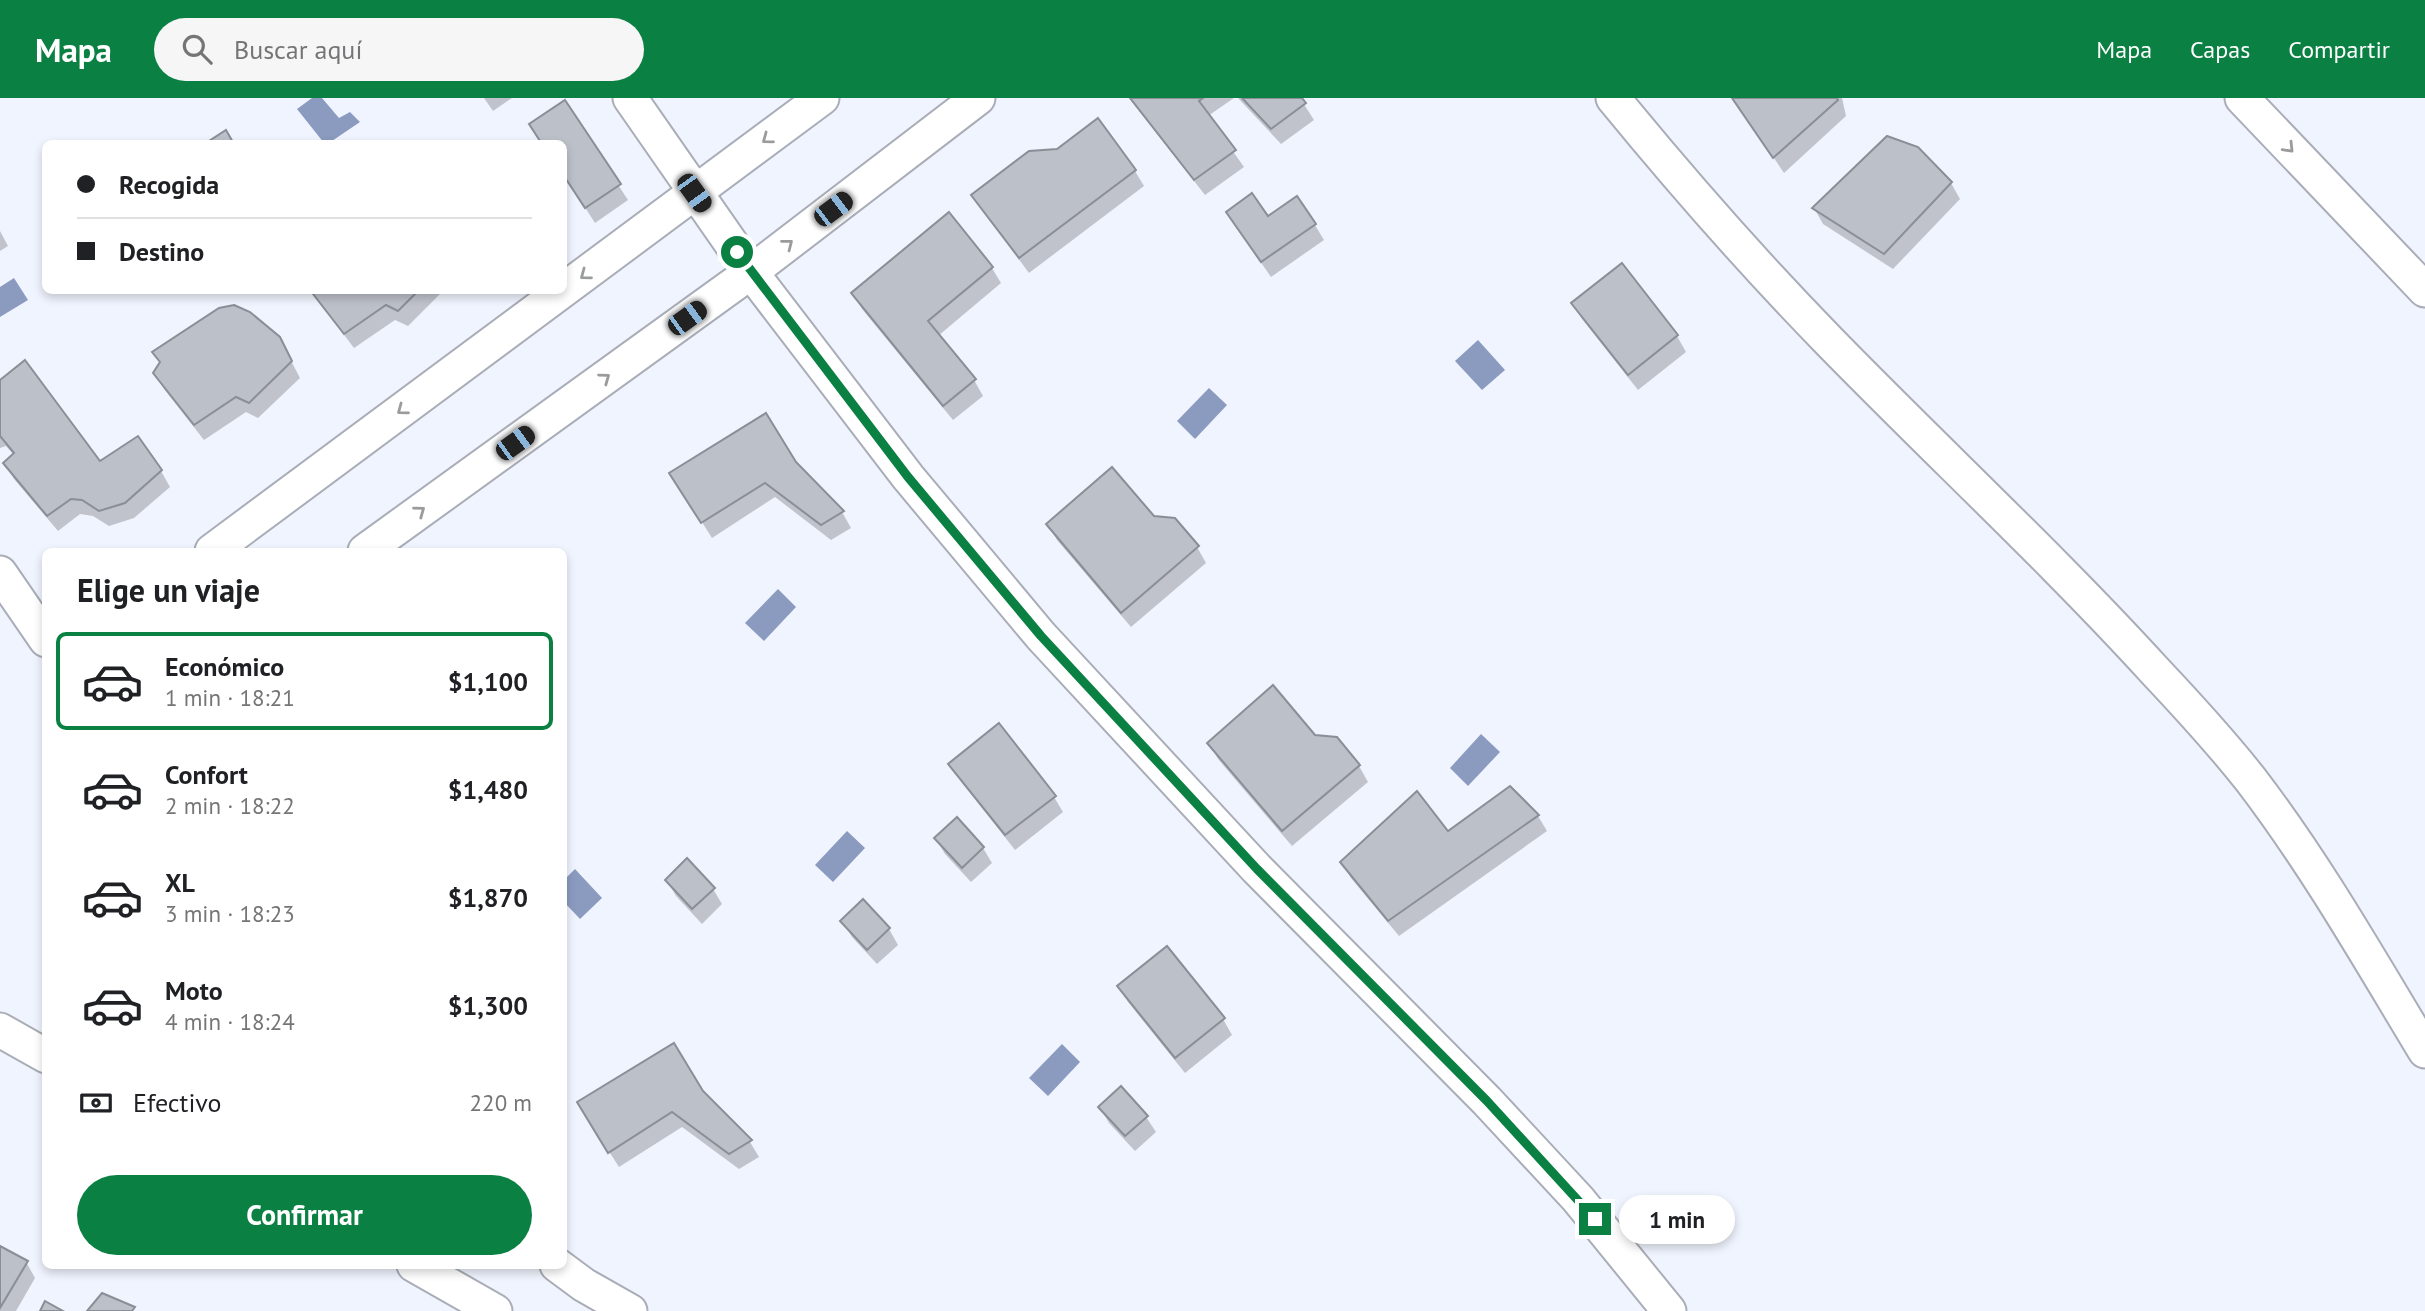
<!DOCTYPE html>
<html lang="es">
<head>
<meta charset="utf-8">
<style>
	:root { --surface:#fff; --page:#f6f6f6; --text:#202124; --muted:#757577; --line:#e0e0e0; --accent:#0b8043 }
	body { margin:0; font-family:"PT Sans",sans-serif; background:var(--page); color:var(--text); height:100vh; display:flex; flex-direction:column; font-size:26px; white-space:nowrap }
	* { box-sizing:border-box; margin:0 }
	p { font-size:23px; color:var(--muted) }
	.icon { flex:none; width:38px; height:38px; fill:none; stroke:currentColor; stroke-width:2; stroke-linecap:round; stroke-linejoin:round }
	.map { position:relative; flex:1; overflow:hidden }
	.drawer { position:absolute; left:42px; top:450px; width:525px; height:721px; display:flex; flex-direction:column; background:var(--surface); border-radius:10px; box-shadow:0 4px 10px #0003 }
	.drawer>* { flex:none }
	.hud { position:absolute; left:42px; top:42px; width:525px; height:154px; border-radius:10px; box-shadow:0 4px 10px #0003; display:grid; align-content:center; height:154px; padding:0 35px; background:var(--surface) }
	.end { position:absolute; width:32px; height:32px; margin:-16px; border:9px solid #0b8043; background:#fff; box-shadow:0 0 0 4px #fff }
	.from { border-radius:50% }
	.bubble { position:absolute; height:49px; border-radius:24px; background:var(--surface); box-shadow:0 4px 10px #0003; font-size:23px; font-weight:700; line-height:49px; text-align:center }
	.car { position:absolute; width:21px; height:42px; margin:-21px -10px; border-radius:9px; box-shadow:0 0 5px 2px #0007; background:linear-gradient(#222 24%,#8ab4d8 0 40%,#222 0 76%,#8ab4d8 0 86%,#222 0) }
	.hud b { display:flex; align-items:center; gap:24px; height:66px; font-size:26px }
	.hud b+b { border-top:2px solid var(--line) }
	.hud i { width:18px; height:18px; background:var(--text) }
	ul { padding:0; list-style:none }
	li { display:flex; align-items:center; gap:21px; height:98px; margin:0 14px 10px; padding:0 21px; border:4px solid transparent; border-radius:10px }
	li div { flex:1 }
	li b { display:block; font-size:26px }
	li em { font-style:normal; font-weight:700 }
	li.on { border-color:var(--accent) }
	li>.icon { width:63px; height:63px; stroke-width:1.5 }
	h2 { padding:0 35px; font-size:32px; line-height:84px }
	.pay { display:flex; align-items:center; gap:18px; height:77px; padding:0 35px; font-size:26px }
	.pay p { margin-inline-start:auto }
	.primary-button { display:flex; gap:14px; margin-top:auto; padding:14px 35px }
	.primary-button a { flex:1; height:80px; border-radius:42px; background:var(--accent); color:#fff; font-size:28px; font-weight:700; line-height:80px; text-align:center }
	header { display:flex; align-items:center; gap:42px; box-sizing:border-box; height:98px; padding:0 35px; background:var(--accent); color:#fff }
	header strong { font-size:33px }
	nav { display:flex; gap:38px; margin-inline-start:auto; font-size:24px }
	.search { width:490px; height:63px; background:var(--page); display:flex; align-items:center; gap:18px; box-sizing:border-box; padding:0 24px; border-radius:38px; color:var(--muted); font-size:26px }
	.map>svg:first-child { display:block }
	.water { fill:#8b9bc0 }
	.shadow { fill:#0003 }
	.building { fill:#bcc0c9; stroke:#8a8e97; stroke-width:2 }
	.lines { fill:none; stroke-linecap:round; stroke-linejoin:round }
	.minor-casing { stroke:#a9adb7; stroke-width:37 }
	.minor { stroke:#fff; stroke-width:33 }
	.oneway { stroke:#9a9b9d }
	.route { stroke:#0b8043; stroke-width:9 }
</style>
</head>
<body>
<header>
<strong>Mapa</strong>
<div class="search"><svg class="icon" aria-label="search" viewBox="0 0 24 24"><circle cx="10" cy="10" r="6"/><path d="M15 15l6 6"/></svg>Buscar aquí</div>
<nav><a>Mapa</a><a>Capas</a><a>Compartir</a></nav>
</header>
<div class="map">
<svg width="2425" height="1213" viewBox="0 0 2425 1213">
	<rect width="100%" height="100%" fill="#f0f4fe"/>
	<g class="water">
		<polygon points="312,0 322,0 339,20 350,14 360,24 329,45 324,45 297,11"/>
		<polygon points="14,180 28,202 0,219 0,189"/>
		<polygon points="1478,242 1505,272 1482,292 1455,263"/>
		<polygon points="1209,290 1227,307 1195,341 1177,323"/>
		<polygon points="778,491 796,509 764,543 745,525"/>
		<polygon points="1481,636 1500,654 1468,688 1450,670"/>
		<polygon points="847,733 865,750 833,784 815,767"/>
		<polygon points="575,771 602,800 580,821 564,804 564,782"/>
		<polygon points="1062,946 1080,964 1048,998 1029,980"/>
	</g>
	<g class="shadow">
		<polygon points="484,0 512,0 493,13"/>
		<polygon points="1129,0 1234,0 1208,18 1244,69 1205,97"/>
		<polygon points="1238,0 1300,0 1314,22 1281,46"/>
		<polygon points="1733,0 1842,0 1846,18 1784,75"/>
		<polygon points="564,4 628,102 595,125 564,77"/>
		<polygon points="1135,73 1144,88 1029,175 983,113 974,98"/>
		<polygon points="1951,85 1960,101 1893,171 1823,126 1814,110"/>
		<polygon points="1268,121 1315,127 1324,142 1271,179 1237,130"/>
		<polygon points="0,133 8,148 0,153"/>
		<polygon points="1621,168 1677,238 1686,254 1638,292 1582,221 1573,205"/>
		<polygon points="992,170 1001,185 938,238 974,282 983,298 953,322 862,211 853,195"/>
		<polygon points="310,192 444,192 408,228 395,222 354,250"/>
		<polygon points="154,254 288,257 300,280 258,320 246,314 204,342 164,291 155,276 161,266"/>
		<polygon points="0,285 100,366 161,373 170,389 134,420 109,428 93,418 80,416 58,433 14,381 5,365 14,357 6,348 0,350"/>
		<polygon points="794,365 842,414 851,430 831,442 775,399 712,440 681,391"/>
		<polygon points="1153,420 1197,449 1206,465 1131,529 1057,442 1048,426"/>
		<polygon points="1315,638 1336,641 1359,668 1368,684 1292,748 1218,661 1209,645"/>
		<polygon points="951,666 1054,699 1063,714 1015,752 960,682"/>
		<polygon points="1538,718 1547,733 1399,838 1351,780 1342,765 1448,735"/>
		<polygon points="936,741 983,750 992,765 971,784 945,756"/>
		<polygon points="667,782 713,791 722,806 702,826 676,798"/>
		<polygon points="863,803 889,831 898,847 877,866 852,839 843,823"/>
		<polygon points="1119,889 1223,921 1232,937 1185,975 1128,904"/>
		<polygon points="702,994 750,1044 759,1059 739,1071 682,1029 619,1069 588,1021"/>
		<polygon points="1100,1009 1146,1019 1156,1034 1135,1053 1109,1025"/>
		<polygon points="0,1150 26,1164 35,1180 16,1213 0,1213"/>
	</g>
	<g class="building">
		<polygon points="1130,0 1203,0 1199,3 1236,52 1194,82"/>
		<polygon points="1242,0 1302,0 1306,5 1271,31"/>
		<polygon points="1732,0 1837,0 1838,2 1773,60"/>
		<polygon points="565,2 621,86 585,110 564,78 564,46 542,46 529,26"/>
		<polygon points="1098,20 1136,72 1019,160 971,97 1029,53 1057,51"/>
		<polygon points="226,32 234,46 211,46 209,43"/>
		<polygon points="1887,38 1918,49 1952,84 1884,156 1812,110"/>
		<polygon points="1252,95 1268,118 1297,98 1316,126 1261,164 1226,114"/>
		<polygon points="949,114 993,169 928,223 976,281 943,308 851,195"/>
		<polygon points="1622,165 1678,237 1628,277 1571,205"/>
		<polygon points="310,192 419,192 398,213 386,207 344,236"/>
		<polygon points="234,207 250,214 280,239 292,263 249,305 236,299 194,327 153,275 160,264 152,254 219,210"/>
		<polygon points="25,262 100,363 138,338 162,372 125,405 99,413 82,402 71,401 47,418 3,365 14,355 0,338 0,282"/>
		<polygon points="766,315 796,364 844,413 821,427 765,385 701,425 669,375"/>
		<polygon points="1112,369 1154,418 1175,420 1199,448 1121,515 1046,426"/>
		<polygon points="1273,587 1315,637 1337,639 1360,667 1282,733 1207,645"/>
		<polygon points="999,625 1056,698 1005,737 948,666"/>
		<polygon points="1510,688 1539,717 1388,823 1340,764 1417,693 1448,733"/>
		<polygon points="957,719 984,749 962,770 934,740"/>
		<polygon points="687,760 715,790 692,811 665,782"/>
		<polygon points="863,801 890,830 867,852 840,823"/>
		<polygon points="1167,848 1225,920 1175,960 1117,888"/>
		<polygon points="674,945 703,993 752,1042 729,1056 672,1014 608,1055 577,1004"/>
		<polygon points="1121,988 1148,1018 1125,1038 1098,1009"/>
		<polygon points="0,1148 28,1163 0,1210"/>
		<polygon points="102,1195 135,1209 132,1213 87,1213"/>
		<polygon points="45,1203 63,1213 40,1213"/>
	</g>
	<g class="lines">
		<defs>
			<g id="minor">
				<polyline points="630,0 751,174 908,379 1041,538 1257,771 1487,1003 1578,1101 1669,1213"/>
				<path d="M1613,0C1681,83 1752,164 1827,241C1935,352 2050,458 2155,573C2188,608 2221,644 2251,682C2316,767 2370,862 2425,953"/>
				<polyline points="2242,0 2425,192"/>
				<polyline points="212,453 822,0"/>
				<polyline points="365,453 751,174 978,0"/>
				<polyline points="0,475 46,542"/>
				<polyline points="0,932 46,958"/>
				<polyline points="414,1167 495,1213"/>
				<polyline points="557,1167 584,1187 630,1213"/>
			</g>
		</defs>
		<use href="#minor" class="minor-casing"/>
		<use href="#minor" class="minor"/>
	</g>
	<defs><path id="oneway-chevron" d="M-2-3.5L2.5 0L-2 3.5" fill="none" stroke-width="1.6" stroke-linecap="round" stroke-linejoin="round" transform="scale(1.75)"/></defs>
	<g class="oneway">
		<use href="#oneway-chevron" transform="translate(767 41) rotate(143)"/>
		<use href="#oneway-chevron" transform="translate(2289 50) rotate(46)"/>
		<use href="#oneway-chevron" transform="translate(788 146) rotate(-38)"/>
		<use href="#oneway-chevron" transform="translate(585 177) rotate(143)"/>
		<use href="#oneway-chevron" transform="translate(605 280) rotate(-36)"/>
		<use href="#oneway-chevron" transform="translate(402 312) rotate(143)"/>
		<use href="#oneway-chevron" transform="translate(420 413) rotate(-36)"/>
	</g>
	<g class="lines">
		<polyline class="route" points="737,154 908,379 1041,538 1257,771 1487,1003 1595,1121"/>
	</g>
</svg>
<i class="end from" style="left:737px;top:154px"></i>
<i class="end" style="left:1595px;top:1121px"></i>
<div class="bubble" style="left:1619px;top:1097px;width:116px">1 min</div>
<i class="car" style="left:694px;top:95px;rotate:144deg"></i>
<i class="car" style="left:833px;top:111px;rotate:53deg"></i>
<i class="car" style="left:687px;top:220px;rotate:54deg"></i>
<i class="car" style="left:515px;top:345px;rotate:54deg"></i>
<div class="hud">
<b><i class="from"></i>Recogida</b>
<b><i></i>Destino</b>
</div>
<section class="drawer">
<h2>Elige un viaje</h2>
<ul>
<li class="on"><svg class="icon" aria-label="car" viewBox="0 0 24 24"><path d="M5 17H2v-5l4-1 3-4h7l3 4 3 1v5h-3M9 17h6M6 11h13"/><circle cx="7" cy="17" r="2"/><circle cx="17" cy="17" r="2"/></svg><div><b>Económico</b><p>1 min · 18:21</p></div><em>$1,100</em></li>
<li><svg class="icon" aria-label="car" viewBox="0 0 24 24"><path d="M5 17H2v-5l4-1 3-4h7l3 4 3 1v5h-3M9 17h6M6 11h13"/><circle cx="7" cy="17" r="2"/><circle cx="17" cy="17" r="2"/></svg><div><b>Confort</b><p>2 min · 18:22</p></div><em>$1,480</em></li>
<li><svg class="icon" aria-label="car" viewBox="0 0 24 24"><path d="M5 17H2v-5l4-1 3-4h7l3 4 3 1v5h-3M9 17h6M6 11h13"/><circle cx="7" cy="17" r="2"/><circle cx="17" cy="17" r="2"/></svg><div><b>XL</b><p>3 min · 18:23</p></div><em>$1,870</em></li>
<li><svg class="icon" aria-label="car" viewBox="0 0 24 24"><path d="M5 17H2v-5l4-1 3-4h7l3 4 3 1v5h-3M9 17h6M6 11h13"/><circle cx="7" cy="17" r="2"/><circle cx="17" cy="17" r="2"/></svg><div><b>Moto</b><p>4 min · 18:24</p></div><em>$1,300</em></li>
</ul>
<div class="pay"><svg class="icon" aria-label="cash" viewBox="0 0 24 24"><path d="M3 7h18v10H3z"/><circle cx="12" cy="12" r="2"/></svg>Efectivo<p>220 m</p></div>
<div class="primary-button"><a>Confirmar</a></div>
</section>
</div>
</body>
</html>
